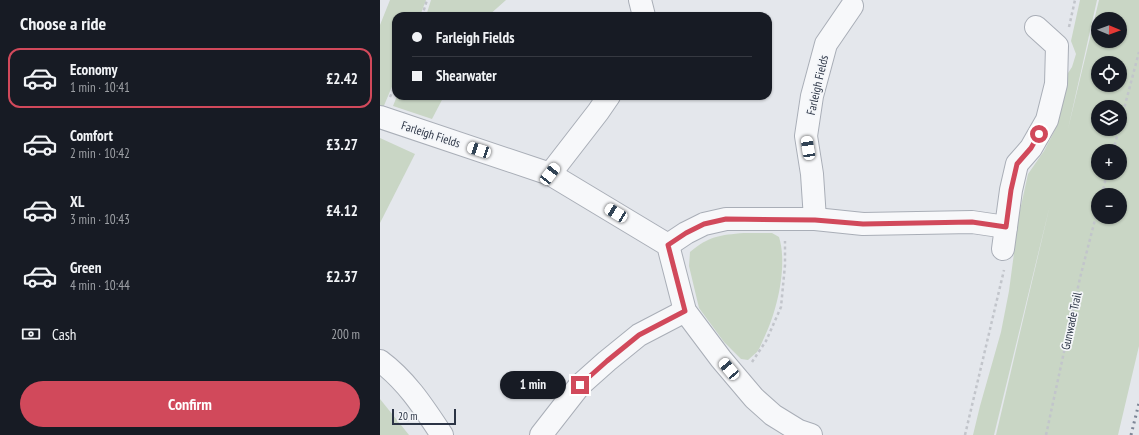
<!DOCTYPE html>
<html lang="en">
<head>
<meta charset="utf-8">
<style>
	:root { --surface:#171b24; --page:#242831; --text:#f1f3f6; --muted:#9ea1a6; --line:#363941; --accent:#d1495b }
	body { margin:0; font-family:"PT Sans Narrow",sans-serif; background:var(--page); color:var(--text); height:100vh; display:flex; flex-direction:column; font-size:15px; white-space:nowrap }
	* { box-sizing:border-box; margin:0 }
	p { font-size:13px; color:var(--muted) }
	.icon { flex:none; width:22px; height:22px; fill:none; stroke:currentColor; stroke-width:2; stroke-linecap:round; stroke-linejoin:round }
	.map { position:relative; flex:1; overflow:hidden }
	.side { display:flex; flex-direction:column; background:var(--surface); width:380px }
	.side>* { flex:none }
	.top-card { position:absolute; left:12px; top:12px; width:380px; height:88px; border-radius:12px; box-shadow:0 1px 3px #0004; display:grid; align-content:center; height:88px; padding:0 20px; background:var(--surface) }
	.needle { width:26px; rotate:91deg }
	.tools { position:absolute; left:711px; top:12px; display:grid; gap:8px }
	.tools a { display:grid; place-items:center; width:36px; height:36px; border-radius:50%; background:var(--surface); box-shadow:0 1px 3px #0004; font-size:20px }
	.scale { position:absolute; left:12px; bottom:10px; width:64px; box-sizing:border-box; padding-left:4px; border:2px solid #2b3445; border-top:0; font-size:11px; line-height:14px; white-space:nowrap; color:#2b3445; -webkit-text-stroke:3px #f4f6f9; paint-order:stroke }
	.end { position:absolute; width:18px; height:18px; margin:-9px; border:5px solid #d1495b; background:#fff; box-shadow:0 0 0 2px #fff }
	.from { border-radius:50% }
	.bubble { position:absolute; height:28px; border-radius:14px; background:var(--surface); box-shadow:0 1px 3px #0004; font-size:13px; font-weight:700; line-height:28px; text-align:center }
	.car { position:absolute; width:12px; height:24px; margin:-12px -6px; border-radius:5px; box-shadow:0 0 3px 1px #0007; background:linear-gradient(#fff 24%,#345 0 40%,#fff 0 76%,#345 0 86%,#fff 0) }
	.top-card b { display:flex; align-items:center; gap:14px; height:38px; font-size:15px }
	.top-card b+b { border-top:1px solid var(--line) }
	.top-card i { width:10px; height:10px; background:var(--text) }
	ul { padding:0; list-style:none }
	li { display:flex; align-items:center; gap:12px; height:60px; margin:0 8px 6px; padding:0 12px; border:2px solid transparent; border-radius:12px }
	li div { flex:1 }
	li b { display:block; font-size:15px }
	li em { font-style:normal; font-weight:700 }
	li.on { border-color:var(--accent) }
	li>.icon { width:36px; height:36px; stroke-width:1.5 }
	h2 { padding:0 20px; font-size:18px; line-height:48px }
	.pay { display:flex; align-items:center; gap:10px; height:44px; padding:0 20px; font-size:15px }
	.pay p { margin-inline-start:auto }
	.cta { display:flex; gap:8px; margin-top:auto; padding:8px 20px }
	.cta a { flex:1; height:46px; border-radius:24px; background:var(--accent); color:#fff; font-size:16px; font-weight:700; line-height:46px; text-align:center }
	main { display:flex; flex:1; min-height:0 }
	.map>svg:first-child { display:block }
	.green { fill:#c9d6c5; fill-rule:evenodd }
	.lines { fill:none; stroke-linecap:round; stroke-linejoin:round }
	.minor-casing { stroke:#a9aeb7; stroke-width:24 }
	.path { stroke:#c2c5cb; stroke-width:2.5; stroke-dasharray:3 3; stroke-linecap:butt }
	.minor { stroke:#f7f8fa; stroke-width:22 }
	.rail { stroke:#7d8696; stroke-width:3; stroke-dasharray:2 4; stroke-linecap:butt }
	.route { stroke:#d1495b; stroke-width:5 }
	.labels { text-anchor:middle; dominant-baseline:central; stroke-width:3.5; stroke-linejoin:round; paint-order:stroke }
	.street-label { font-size:12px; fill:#2b3445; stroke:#f4f6f9 }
</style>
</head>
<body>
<main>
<section class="side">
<h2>Choose a ride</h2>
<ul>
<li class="on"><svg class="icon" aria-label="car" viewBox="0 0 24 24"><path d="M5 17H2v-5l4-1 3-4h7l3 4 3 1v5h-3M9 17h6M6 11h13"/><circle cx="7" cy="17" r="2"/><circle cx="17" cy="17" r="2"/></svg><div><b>Economy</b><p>1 min · 10:41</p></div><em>£2.42</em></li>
<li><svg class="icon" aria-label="car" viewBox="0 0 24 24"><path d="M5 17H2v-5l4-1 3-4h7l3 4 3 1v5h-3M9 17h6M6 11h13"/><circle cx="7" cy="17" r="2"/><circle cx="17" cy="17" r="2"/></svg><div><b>Comfort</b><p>2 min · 10:42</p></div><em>£3.27</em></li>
<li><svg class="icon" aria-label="car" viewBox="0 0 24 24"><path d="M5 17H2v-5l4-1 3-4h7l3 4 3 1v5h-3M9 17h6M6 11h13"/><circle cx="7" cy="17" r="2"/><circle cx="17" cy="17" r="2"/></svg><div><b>XL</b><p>3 min · 10:43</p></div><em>£4.12</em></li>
<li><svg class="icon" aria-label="car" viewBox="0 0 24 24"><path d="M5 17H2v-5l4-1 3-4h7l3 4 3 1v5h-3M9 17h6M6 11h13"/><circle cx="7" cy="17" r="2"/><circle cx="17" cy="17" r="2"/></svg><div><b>Green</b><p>4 min · 10:44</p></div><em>£2.37</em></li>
</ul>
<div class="pay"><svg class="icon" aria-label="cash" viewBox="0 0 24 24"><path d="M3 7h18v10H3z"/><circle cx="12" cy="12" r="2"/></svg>Cash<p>200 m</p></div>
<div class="cta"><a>Confirm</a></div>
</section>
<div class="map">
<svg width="759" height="435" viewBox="0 0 759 435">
	<rect width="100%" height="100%" fill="#e4e7ec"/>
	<g class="green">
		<polygon points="10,0 46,0 40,16 16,16 16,77 3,108 0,105 0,25"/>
		<polygon points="51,0 126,0 108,16 46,16"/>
		<path d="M700,0H717L688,129L719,0H759V346L738,435H616L670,205L614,435H593L600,406L621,332L629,291L639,215L648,174L664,151L675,130L680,114L686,76L692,67L696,54L691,41ZM718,19H740V41H718ZM718,63H740V85H718ZM718,107H740V129H718ZM718,151H740V173H718ZM718,195H740V217H718Z"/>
		<polygon points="17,96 64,96 52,119 13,106"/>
		<polygon points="0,138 35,154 0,223"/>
		<path d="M364,233H392L399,237C408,265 397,312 384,338C382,342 380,348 377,352C374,355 371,357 368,360L361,359L344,342L319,308L309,266L310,252C329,236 340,235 364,233Z"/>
		<polygon points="0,399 29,435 0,435"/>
	</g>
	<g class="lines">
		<defs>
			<g id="minor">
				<polyline points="260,0 264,16"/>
				<polyline points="0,117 170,174 288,245 305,311 341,359 374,398 393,415 419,431 431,435"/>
				<polyline points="170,174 218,112 229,96"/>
				<polyline points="435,219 432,174 426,136 432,96 446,44 472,6"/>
				<polyline points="288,245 306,233 324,224 346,219 435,219 483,224 592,222 626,227"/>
				<polyline points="623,249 631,190 637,164 651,148 667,120 676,84 677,46 656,27"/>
				<path d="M0,361C27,381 44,408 62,435"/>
				<polyline points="161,435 200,385 227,361 259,335 305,311"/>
			</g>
		</defs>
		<use href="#minor" class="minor-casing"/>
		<g class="path">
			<polyline points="42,16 47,0"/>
			<polyline points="689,27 695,0"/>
			<polyline points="10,97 16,84"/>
			<polyline points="740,124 759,52"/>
			<polyline points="733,151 739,129"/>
			<polyline points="722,195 727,173"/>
			<polyline points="372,362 386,341 401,307 405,265 405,241"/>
			<polyline points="585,435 624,270"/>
			<polyline points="666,435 700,278 718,208"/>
		</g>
		<use href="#minor" class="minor"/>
		<polyline class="rail" points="751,435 759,403"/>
	</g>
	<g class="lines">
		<polyline class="route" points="200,385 227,361 259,335 305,311 288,245 306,233 324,224 346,219 435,220 483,224 592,222 626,227 631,190 637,164 651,148 659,134"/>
	</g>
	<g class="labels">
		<g class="street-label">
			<text transform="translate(437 85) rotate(-77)">Farleigh Fields</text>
			<text transform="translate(51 134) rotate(18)">Farleigh Fields</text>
			<text transform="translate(691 321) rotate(-78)">Gunwade Trail</text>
		</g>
	</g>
</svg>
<div class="tools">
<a><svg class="needle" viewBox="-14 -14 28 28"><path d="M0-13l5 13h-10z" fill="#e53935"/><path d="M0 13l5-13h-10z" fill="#9ea1a6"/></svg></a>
<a><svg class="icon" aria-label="locate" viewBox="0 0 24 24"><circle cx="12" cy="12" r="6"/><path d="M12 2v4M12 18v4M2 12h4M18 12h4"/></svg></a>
<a><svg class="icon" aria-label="layers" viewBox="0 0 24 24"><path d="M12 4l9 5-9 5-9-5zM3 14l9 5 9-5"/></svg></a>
<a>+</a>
<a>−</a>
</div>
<div class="scale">20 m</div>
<i class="end from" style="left:659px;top:134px"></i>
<i class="end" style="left:200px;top:385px"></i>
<div class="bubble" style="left:120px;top:371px;width:66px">1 min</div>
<i class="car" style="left:428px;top:148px;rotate:351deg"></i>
<i class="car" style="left:99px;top:150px;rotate:288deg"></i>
<i class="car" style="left:170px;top:174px;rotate:38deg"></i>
<i class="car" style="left:236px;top:213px;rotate:301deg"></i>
<i class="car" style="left:349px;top:369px;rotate:320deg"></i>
<div class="top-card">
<b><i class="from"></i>Farleigh Fields</b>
<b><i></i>Shearwater</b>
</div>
</div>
</main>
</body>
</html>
